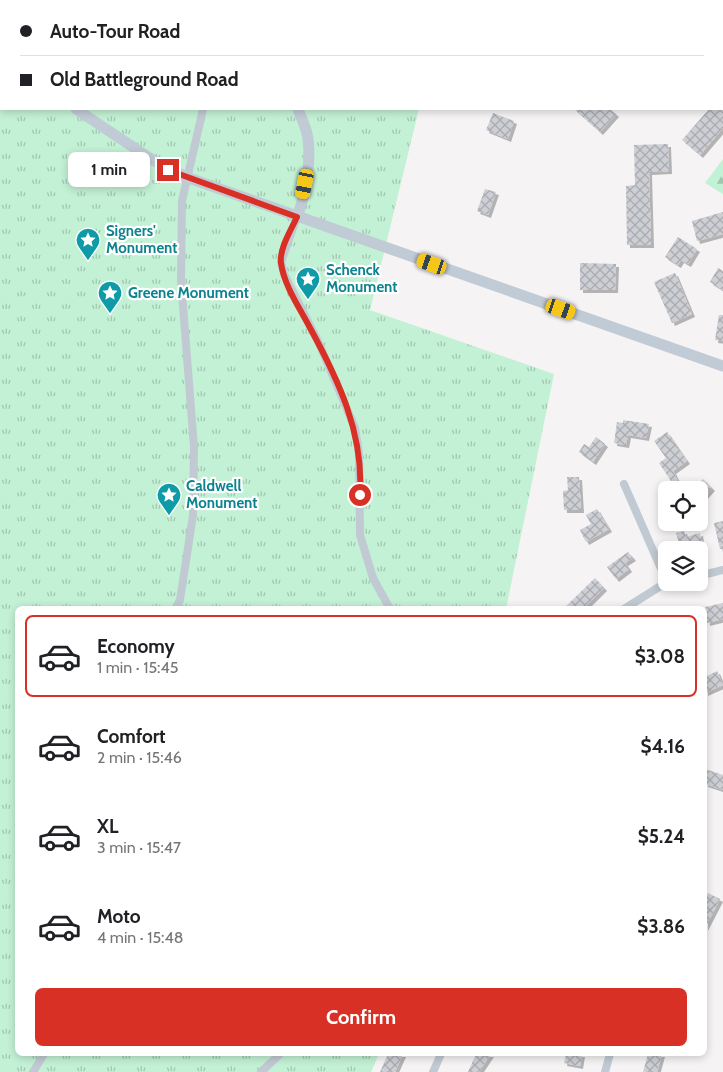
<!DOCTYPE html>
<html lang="en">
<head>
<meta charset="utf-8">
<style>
	:root { --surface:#fff; --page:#f6f6f6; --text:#202124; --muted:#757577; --line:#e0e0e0; --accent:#d93025 }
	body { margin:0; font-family:Cabin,sans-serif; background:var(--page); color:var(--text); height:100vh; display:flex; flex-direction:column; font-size:19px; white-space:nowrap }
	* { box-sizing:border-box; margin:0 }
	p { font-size:16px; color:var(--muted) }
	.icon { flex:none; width:28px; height:28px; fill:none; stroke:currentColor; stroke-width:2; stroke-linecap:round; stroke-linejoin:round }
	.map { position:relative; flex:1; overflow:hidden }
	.details { position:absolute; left:15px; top:606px; width:692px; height:450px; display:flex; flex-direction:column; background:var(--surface); border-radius:8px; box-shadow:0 2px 8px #0003 }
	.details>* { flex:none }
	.guide { position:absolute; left:0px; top:0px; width:724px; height:110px; box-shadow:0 2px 8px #0003; display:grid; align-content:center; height:110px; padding:0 20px; background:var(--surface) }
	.fabs { position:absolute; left:658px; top:481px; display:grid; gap:10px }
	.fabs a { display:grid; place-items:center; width:50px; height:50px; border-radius:8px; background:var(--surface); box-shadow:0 2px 8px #0003; font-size:25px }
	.end { position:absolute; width:22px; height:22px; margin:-11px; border:6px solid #d93025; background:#fff; box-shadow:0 0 0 2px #fff }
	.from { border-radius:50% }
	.bubble { position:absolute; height:35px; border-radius:8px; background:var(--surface); box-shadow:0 2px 8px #0003; font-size:16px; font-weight:800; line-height:35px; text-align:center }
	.car { position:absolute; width:15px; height:30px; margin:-15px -8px; border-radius:6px; box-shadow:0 0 4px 1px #0007; background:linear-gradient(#f5c518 24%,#345 0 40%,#f5c518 0 76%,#345 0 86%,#f5c518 0) }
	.guide b { display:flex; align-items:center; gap:18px; height:48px; font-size:19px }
	.guide b+b { border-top:1px solid var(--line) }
	.guide i { width:12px; height:12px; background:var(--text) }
	ul { padding:9px 0 0; list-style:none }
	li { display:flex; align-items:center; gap:15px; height:82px; margin:0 10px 8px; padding:0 10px; border:2px solid transparent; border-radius:8px }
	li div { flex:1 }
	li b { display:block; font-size:19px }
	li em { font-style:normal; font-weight:800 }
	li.selected { border-color:var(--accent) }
	li>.icon { width:45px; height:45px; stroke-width:1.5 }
	.button { display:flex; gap:10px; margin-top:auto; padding:10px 20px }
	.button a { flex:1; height:58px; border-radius:8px; background:var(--accent); color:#fff; font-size:20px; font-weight:800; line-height:58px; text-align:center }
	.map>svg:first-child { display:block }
	.forest { fill:url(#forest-firs) }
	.park { fill:url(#park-tufts) }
	.building { fill:url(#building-cross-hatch); filter:url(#shadow) }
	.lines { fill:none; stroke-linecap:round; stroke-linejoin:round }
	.street { stroke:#c1cad2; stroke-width:8 }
	.secondary { stroke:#c1cbd6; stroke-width:11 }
	.route { stroke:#d93025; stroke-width:6 }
	.labels { text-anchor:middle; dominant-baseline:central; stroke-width:4.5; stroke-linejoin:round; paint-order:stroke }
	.culture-label { font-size:15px; font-weight:bold; fill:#0d838f; stroke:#fff; text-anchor:start }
</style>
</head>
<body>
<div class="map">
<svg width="723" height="1072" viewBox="0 0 723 1072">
	<defs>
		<pattern id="forest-firs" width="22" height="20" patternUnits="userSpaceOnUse" patternTransform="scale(1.25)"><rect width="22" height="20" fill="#c3f1d5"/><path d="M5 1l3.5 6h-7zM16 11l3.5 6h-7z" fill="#a0c6b0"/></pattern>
		<pattern id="park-tufts" width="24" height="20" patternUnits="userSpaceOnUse" patternTransform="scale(1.25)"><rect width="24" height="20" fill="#c3f1d5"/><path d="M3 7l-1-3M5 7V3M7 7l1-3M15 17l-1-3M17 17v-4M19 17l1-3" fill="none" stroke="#a0c6b0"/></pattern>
		<pattern id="building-cross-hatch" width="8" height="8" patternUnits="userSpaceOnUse" patternTransform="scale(1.25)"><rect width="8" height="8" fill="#cdcfd5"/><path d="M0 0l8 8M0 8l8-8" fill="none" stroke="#a8abb0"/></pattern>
		<filter id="shadow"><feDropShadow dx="3" dy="3" stdDeviation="0" flood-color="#0004"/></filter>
	</defs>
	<rect width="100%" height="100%" fill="#f5f3f3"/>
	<polygon class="forest" points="723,159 723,194 705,183"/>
	<polygon class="park" points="0,0 447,0 1,1 1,109 419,109 370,310 554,374 506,609 18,609 18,1054 379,1054 371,1072 0,1072"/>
	<g class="building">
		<polygon points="574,109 610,109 616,114 600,132"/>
		<polygon points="709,109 723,109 723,128 700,155 682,140"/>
		<polygon points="493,113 514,121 508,139 486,130"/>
		<polygon points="668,144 669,171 649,172 651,245 627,245 626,186 635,185 634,145"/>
		<polygon points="485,189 496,192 488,215 477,211"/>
		<polygon points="723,212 723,234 697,241 692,221"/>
		<polygon points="678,237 697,249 688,264 681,260 678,265 665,257"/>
		<polygon points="580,263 616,264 615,290 580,290"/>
		<polygon points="718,268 723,271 723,290 710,282"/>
		<polygon points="675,273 692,314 672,323 654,282"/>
		<polygon points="719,315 723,315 723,341 715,340"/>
		<polygon points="623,420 649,424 646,438 628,435 626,445 614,443 617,422 623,423"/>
		<polygon points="667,432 687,461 673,471 682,490 670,490 666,483 671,481 659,463 666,458 654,441"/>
		<polygon points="596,437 605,444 593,462 579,452 584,444 589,447"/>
		<polygon points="567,477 579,477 581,510 564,510 563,491 568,490"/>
		<polygon points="703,479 712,488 703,498 699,494 699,490 694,489"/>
		<polygon points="597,509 609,529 586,542 580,530 591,524 586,515"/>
		<polygon points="723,521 723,549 720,549 714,523"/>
		<polygon points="684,531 686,537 700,533 702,546 681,550 676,533"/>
		<polygon points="628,552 633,558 625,563 629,569 616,579 607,567"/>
		<polygon points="595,578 604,588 583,609 563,609"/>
		<polygon points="723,603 723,619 707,623 705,607"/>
		<polygon points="717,671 723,685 705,693 705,677"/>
		<polygon points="705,769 723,775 723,790 705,784"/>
		<polygon points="708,893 720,899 705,928 705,899"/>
		<polygon points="388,1054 403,1054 395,1072 380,1072"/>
		<polygon points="476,1054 491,1054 479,1072 468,1072"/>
		<polygon points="566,1054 582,1054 580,1066 564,1063"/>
		<polygon points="648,1054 662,1054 657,1072 643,1072"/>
	</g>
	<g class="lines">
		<g class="street">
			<polyline points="109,0 111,1"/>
			<polyline points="162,1 165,0"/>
			<polyline points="229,1 229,0"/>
			<polyline points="297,217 281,262 284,274 318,341 355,428 359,453 360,535 373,578 390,609"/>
			<polyline points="624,484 666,580"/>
			<polyline points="699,576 723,570"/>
			<polyline points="175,609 180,600 193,515 194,447 181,280 182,201 203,109"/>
			<polyline points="624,609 667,582"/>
			<polyline points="33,1072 44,1054"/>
			<polyline points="261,1072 280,1054"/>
			<polyline points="433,1072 441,1054"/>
			<polyline points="605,1072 610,1054"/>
		</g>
		<g class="secondary">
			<polyline points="235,0 236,1"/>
			<polyline points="0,58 1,59"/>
			<polyline points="76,109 151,159 186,177 723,366"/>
			<path d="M297,217C306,193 311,164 308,139C307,129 301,118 298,109"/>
		</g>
	</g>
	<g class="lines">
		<path class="route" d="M168,170L297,217C291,230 279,249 281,263C284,285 299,307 309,326C338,379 364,433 360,495"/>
	</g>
	<defs>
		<symbol id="sight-pin" viewBox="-11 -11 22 30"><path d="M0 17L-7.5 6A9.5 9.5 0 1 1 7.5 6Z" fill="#0f9aa8" stroke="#fff"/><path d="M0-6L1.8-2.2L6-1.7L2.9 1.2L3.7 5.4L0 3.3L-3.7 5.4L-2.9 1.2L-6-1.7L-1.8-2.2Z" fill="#fff"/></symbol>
	</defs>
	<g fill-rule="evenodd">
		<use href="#sight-pin" x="74" y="226" width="28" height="38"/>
		<use href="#sight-pin" x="294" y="265" width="28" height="38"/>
		<use href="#sight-pin" x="96" y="279" width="28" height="38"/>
		<use href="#sight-pin" x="155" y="481" width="28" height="38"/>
	</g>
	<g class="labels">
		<g class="culture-label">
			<text x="106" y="231">Signers'<tspan x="106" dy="17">Monument</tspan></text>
			<text x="326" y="270">Schenck<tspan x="326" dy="17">Monument</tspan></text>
			<text x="128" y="293">Greene Monument</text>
			<text x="186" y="486">Caldwell<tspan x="186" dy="17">Monument</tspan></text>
		</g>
	</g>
</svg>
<div class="fabs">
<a><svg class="icon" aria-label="locate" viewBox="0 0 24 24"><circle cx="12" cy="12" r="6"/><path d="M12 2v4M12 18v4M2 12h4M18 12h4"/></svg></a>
<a><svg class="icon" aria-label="layers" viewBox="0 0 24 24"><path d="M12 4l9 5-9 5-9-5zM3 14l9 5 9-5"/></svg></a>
</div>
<i class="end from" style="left:360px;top:495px"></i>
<i class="end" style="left:168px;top:170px"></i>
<div class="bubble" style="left:68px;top:152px;width:82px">1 min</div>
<i class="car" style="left:305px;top:184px;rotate:191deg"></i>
<i class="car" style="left:432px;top:264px;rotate:289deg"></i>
<i class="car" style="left:561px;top:309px;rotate:109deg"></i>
<div class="guide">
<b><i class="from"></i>Auto-Tour Road</b>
<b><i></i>Old Battleground Road</b>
</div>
<section class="details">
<ul>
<li class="selected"><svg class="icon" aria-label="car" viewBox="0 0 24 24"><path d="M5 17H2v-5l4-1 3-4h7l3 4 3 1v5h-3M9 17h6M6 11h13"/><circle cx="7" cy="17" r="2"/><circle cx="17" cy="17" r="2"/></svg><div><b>Economy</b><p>1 min · 15:45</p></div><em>$3.08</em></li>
<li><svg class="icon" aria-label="car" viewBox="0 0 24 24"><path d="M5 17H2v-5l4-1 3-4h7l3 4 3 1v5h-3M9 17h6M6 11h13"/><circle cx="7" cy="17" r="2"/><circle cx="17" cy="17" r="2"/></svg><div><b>Comfort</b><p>2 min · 15:46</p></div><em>$4.16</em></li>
<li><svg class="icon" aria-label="car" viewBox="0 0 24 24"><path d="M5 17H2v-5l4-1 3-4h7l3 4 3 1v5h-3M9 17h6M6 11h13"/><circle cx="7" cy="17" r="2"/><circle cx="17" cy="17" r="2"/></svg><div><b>XL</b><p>3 min · 15:47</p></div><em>$5.24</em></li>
<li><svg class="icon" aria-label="car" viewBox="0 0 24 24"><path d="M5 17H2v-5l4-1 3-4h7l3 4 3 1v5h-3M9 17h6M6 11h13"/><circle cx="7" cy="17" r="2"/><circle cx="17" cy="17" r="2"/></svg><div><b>Moto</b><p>4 min · 15:48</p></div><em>$3.86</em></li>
</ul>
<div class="button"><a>Confirm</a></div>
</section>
</div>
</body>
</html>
